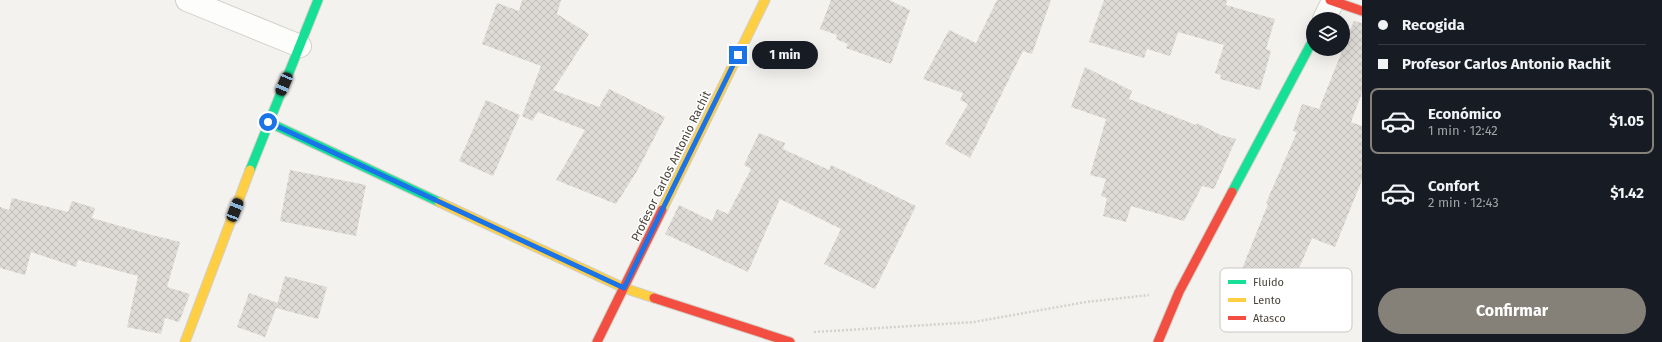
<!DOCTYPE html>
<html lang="es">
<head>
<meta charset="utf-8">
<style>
	:root { --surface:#171b24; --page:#242831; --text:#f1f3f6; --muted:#9ea1a6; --line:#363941; --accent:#868178 }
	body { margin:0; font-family:"Fira Sans",sans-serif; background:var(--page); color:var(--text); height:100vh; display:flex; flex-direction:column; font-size:15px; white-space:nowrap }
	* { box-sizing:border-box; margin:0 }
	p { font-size:13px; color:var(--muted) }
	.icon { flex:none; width:22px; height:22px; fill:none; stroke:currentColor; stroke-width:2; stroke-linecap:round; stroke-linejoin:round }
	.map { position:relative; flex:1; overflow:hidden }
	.details { display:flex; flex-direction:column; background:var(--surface); width:300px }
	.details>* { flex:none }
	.top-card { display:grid; align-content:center; height:88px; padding:0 16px; background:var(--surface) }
	.fabs { position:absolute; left:1306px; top:12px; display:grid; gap:8px }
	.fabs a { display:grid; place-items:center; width:44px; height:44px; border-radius:50%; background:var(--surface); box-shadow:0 4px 16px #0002; font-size:20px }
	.end { position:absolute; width:18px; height:18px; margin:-9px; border:5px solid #1a73e8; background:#fff; box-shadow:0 0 0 2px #fff }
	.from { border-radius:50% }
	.bubble { position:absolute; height:28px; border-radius:14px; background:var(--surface); box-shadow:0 4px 16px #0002; font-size:13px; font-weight:700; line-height:28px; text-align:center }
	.car { position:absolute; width:12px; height:24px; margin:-12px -6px; border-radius:5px; box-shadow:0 0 3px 1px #0007; background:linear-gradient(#222 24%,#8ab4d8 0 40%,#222 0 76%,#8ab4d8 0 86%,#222 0) }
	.top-card b { display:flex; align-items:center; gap:14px; height:38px; font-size:15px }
	.top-card b+b { border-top:1px solid var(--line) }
	.top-card i { width:10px; height:10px; background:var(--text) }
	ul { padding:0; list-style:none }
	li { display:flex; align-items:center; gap:12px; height:66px; margin:0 8px 6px; padding:0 8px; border:2px solid transparent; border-radius:8px }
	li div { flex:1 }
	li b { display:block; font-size:15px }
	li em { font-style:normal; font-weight:700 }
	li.on { border-color:var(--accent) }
	li>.icon { width:36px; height:36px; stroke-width:1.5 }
	.action { display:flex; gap:8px; margin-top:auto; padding:8px 16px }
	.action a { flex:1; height:46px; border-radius:24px; background:var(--accent); color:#fff; font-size:16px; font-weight:700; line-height:46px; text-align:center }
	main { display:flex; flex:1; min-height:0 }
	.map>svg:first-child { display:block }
	.building { fill:url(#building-cross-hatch) }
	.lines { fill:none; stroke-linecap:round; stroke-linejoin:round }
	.street-casing { stroke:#d2d0cb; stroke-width:24 }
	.fast-casing { stroke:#d3cfc5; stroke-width:11 }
	.slow-casing { stroke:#d3cfc5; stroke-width:11 }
	.jam-casing { stroke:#d3cfc5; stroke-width:11 }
	.path { stroke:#d3d2cc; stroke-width:2.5; stroke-dasharray:2 2; stroke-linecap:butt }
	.street { stroke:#fdfdfc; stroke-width:22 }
	.fast { stroke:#16e098; stroke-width:9 }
	.slow { stroke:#ffcf43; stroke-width:9 }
	.jam { stroke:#f24e42; stroke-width:9 }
	.route { stroke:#1a73e8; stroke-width:5 }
	.labels { text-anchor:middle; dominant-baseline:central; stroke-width:3; stroke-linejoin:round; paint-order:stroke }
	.street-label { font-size:12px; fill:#4b4439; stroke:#fff }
	.key { fill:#fff; stroke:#c9c7c4; stroke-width:1 }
	.key-label { font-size:11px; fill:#4b4439 }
</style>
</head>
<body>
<main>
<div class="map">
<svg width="1362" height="342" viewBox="0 0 1362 342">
	<defs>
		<pattern id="building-cross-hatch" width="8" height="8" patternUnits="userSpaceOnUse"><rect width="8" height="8" fill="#dedbd6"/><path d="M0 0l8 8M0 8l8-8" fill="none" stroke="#c0bdb8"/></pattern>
	</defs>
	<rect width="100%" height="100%" fill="#f4f2ee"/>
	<g class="building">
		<polygon points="522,0 561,0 557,14 589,34 553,90 599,107 609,89 665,117 637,171 616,204 556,180 585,130 538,112 532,121 522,116 541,66 482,44 497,3 519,11"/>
		<polygon points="831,0 889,0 910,10 891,64 846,48 848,44 836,39 837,35 820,29"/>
		<polygon points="997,0 1051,0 1032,54 1023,51 970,158 945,144 968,104 960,100 963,93 923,79 949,30 976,43"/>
		<polygon points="1104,0 1227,0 1226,5 1275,19 1266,49 1271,51 1260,90 1220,79 1221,75 1215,73 1224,45 1178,32 1170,56 1147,49 1144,58 1089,42"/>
		<polygon points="1354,21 1362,23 1362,93 1351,122 1362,126 1362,180 1335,247 1312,238 1294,280 1286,332 1276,330 1276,332 1230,322 1240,274 1268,204 1266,203 1297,132 1293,131 1302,104 1319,109"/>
		<polygon points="1085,67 1132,91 1129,99 1196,125 1197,123 1221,135 1236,139 1214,189 1202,186 1184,221 1131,206 1126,222 1103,216 1107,198 1101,196 1106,179 1090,175 1106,119 1071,107"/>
		<polygon points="486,100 520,115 493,176 459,161"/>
		<polygon points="759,133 785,143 783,149 829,170 831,165 916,206 875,289 824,264 841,229 780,199 748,272 665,234 679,205 712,221 717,209 728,214 751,169 744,165"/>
		<polygon points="290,170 366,185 356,236 280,221"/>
		<polygon points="12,198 68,212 72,201 95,208 92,218 148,234 180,242 167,287 190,294 179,322 165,318 161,334 127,327 138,276 78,260 76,267 31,252 25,275 0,268 0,207 9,210"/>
		<polygon points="285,276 327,287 318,319 276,308"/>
		<polygon points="249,293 278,303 265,337 237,327"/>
	</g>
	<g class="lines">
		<defs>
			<g id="street">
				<polyline points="187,0 300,46"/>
				<polyline points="1324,19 1333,1"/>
			</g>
			<g id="fast">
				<polyline points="268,122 439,202"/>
				<polyline points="250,170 318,0"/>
				<polyline points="1232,192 1313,40"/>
			</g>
			<g id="slow">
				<polyline points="439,202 624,288 654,298"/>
				<polyline points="662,210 765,0"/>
				<polyline points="185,342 250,170"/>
			</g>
			<g id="jam">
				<polyline points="1330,0 1362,11"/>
				<polyline points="654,298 790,342"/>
				<polyline points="597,342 662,210"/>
				<polyline points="1158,342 1179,292 1232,192"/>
			</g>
		</defs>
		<use href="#street" class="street-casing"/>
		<use href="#fast" class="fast-casing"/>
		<use href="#slow" class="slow-casing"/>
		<use href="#jam" class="jam-casing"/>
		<polyline class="path" points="814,332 974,322 1086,302 1149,295"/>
		<use href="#street" class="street"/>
		<use href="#fast" class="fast"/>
		<use href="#slow" class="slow"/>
		<use href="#jam" class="jam"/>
	</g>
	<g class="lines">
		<polyline class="route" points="268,122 624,288 738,55"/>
	</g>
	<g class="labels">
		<g class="street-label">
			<text transform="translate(671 166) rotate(-64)">Profesor Carlos Antonio Rachit</text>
		</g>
	</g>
	<rect x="1220" y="268" width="132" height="64" rx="6" class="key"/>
	<rect x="1228" y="280" width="18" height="4" fill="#16e098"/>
	<rect x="1228" y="298" width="18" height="4" fill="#ffcf43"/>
	<rect x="1228" y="316" width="18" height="4" fill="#f24e42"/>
	<g class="key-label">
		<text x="1253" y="286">Fluido</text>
		<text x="1253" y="304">Lento</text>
		<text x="1253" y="322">Atasco</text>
	</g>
</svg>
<div class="fabs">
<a><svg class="icon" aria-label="layers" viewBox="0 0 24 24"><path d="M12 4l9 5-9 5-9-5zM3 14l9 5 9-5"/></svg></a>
</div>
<i class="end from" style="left:268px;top:122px"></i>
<i class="end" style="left:738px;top:55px"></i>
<div class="bubble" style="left:752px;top:41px;width:66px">1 min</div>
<i class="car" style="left:284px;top:84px;rotate:203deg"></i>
<i class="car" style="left:235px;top:210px;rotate:21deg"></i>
</div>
<section class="details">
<div class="top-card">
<b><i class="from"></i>Recogida</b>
<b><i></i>Profesor Carlos Antonio Rachit</b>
</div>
<ul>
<li class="on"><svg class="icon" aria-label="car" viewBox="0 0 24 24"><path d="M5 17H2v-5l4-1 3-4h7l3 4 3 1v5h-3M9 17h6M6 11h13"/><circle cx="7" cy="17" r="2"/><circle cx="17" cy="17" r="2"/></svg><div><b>Económico</b><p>1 min · 12:42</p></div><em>$1.05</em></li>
<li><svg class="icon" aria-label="car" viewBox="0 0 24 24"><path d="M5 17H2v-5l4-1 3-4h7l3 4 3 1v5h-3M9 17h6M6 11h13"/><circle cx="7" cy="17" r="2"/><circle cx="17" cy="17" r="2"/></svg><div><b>Confort</b><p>2 min · 12:43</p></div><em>$1.42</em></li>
</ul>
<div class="action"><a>Confirmar</a></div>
</section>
</main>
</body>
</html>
